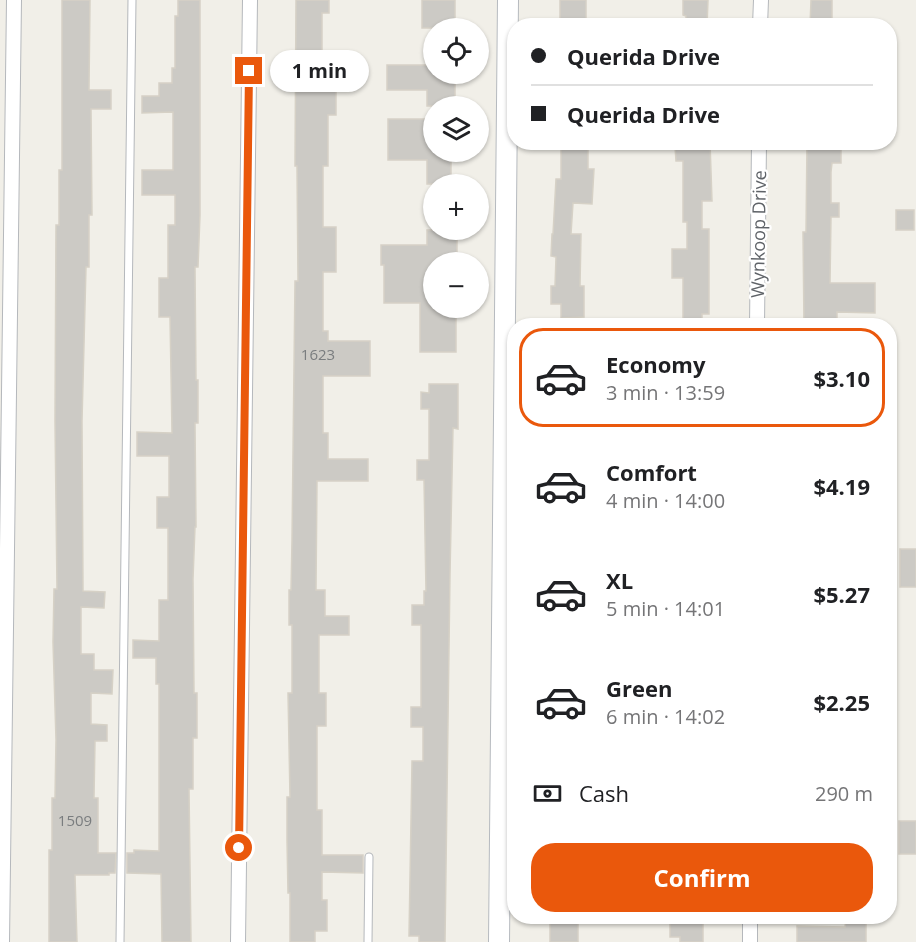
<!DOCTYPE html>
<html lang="en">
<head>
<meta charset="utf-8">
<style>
	:root { --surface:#fff; --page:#f2f2f2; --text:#202124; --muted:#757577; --line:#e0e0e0; --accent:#ea580c }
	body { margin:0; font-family:"Open Sans",sans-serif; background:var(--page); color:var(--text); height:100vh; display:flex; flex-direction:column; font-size:22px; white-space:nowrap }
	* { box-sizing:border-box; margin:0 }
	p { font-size:20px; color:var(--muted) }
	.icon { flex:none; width:33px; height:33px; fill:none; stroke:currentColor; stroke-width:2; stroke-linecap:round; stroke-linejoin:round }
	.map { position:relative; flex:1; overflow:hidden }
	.sheet { position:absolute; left:507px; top:318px; width:390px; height:606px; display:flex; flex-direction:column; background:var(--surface); border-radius:24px; box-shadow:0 2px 4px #0004 }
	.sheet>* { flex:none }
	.hud { position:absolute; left:507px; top:18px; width:390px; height:132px; border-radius:24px; box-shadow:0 2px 4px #0004; display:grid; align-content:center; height:132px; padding:0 24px; background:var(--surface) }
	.buttons { position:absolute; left:423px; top:18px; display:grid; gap:12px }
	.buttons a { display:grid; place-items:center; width:66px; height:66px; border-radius:50%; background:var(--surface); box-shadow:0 2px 4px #0004; font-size:30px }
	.end { position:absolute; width:27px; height:27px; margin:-14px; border:8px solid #ea580c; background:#fff; box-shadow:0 0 0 3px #fff }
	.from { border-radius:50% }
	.bubble { position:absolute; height:42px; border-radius:21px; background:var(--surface); box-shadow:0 2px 4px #0004; font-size:20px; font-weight:700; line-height:42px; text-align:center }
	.hud b { display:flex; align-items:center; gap:21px; height:57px; font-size:22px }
	.hud b+b { border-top:2px solid var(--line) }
	.hud i { width:15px; height:15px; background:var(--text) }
	ul { padding:10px 0 0; list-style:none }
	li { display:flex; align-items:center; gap:18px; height:99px; margin:0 12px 9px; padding:0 12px; border:3px solid transparent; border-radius:24px }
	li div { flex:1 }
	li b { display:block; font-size:22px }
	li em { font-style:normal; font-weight:700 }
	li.on { border-color:var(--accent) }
	li>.icon { width:54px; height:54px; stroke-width:1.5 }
	.pay { display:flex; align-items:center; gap:15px; height:66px; padding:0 24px; font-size:22px }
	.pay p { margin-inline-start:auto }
	.primary-button { display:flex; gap:12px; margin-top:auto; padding:12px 24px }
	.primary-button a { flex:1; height:69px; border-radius:24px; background:var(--accent); color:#fff; font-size:24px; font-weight:700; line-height:69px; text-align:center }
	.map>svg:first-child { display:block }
	.building { fill:#cccac5; stroke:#d6d1c6; stroke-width:1.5 }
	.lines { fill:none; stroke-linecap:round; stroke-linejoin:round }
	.lane-casing { stroke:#b5b8bc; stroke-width:9 }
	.street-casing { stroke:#b5b8bc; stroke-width:16 }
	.secondary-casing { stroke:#b6babf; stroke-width:22 }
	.lane { stroke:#fff; stroke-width:7 }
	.street { stroke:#fff; stroke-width:14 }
	.secondary { stroke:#fff; stroke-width:20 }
	.route { stroke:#ea580c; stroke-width:8 }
	.labels { text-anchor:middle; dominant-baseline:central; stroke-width:4.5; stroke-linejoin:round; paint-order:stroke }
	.number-label { font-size:15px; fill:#7a7d7f }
	.street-label { font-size:18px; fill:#5f6368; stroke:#fff }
</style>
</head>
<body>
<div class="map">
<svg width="916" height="942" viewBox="0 0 916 942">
	<rect width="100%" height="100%" fill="#f1efe8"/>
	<g class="building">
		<polygon points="62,0 90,0 89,90 111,90 111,109 91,109 92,215 89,215 89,267 86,267 82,421 83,591 105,592 104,608 81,607 81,654 94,654 94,670 113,670 112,694 91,693 91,724 107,725 107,741 95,741 94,798 98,798 98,853 116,853 115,873 109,873 109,875 75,875 77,942 49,942 49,850 52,850 52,798 55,798 56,740 53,642 54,589 57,589 55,421 56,225 59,225 59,170 62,170"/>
		<polygon points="178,0 200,0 200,215 198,267 195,267 196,380 198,380 198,423 195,423 196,527 195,527 193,579 194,693 197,693 197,738 193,738 193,789 189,789 191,942 162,942 161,874 127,873 127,853 134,853 134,850 159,851 159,684 156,684 156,658 133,658 133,640 159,641 159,600 168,600 168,528 157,528 157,497 169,497 169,456 137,456 137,432 172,433 170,317 159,317 159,278 168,278 168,225 175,225 175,195 142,195 142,170 173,170 173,112 142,113 142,96 159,96 159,83 172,83 172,68 175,68 175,16 178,16"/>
		<polygon points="296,0 329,0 329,13 322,13 322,86 336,86 336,115 328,115 328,166 323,166 323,227 336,227 336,272 323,272 323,331 328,331 328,341 370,341 370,376 323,376 323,433 328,433 328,459 368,459 368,481 317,481 316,590 325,590 325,616 349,616 349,635 319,635 319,693 326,693 326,726 317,726 317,810 322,810 322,855 363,855 363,873 322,872 322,900 327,900 327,931 315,931 315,942 290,942 290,893 288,893 287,840 287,797 290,797 288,693 292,693 292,625 289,625 289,590 291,590 292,540 295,281 298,281 297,166 295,166"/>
		<rect x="422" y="0" width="33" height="28"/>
		<rect x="560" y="0" width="26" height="26"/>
		<polygon points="683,0 708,0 707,26 686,26 686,16 683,15"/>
		<polygon points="811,0 832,0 832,26 810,26"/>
		<polygon points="387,65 434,65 434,74 455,74 455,106 427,106 427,90 387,90"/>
		<polygon points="388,119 434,119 434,152 451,152 451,184 427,184 427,160 388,160"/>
		<polygon points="561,142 588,142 588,169 594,169 592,204 573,203 571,234 581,234 580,286 584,286 584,317 561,318 561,304 551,304 551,286 555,286 556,257 551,256 552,234 553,234 556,179 561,179"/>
		<polygon points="686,142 710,142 712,201 702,201 702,229 709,229 709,314 702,314 702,326 683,326 683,278 672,278 672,249 687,249 687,222 683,222 683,161 676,161 675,147 686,147"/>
		<polygon points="807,142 832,142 832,147 841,147 841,163 832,163 831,172 831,203 839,203 839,217 831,217 830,283 875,283 875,313 837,312 837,326 804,326 803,232 806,232"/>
		<rect x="896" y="210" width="18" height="20"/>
		<polygon points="427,230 457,230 457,262 434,262 434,308 456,308 456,352 420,352 420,303 384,303 384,265 381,265 381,245 427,245"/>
		<polygon points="429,384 458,384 458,429 453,428 450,574 445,942 419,942 419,936 409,936 412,761 423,761 423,727 411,727 411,707 421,707 421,625 412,625 412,605 424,605 424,591 426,591 424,480 417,480 417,460 429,460 429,409 421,409 421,392 429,393"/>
		<rect x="900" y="549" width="16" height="38"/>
		<rect x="899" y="821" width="17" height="33"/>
		<rect x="550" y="916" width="28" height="26"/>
		<polygon points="846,919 866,919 866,942 797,942 797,926 845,927"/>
		<polygon points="670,923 703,923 703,942 680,942 680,937 670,937"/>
	</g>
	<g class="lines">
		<defs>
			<g id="lane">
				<polyline points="120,942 132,0"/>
				<polyline points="368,942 369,857"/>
			</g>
			<g id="street">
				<polyline points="760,26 761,0"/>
				<polyline points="757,326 759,142"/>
				<polyline points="2,942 14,0"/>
				<polyline points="238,942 250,0"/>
				<polyline points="750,942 750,916"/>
			</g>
			<polyline id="secondary" points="499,942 508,0"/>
		</defs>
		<use href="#lane" class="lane-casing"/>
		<use href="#street" class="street-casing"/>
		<use href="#secondary" class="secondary-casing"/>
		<use href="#lane" class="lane"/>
		<use href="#street" class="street"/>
		<use href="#secondary" class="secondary"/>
	</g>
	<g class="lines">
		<polyline class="route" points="239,848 249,71"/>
	</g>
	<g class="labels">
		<g class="number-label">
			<text x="318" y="354">1623</text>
			<text x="75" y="820">1509</text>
		</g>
		<g class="street-label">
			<text transform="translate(758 234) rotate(-89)">Wynkoop Drive</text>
		</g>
	</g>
</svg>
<div class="buttons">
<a><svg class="icon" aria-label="locate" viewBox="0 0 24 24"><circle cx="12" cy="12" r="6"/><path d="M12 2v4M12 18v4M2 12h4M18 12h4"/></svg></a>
<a><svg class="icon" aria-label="layers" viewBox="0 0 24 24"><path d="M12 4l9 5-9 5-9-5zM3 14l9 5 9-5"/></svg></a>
<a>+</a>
<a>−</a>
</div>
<i class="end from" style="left:239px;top:848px"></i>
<i class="end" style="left:249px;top:71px"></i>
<div class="bubble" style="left:270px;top:50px;width:99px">1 min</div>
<div class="hud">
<b><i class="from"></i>Querida Drive</b>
<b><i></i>Querida Drive</b>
</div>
<section class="sheet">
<ul>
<li class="on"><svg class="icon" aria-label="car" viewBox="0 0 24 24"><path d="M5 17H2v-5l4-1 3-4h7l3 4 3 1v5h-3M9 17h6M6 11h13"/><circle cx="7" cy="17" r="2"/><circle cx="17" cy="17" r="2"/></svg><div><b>Economy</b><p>3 min · 13:59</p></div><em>$3.10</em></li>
<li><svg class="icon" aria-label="car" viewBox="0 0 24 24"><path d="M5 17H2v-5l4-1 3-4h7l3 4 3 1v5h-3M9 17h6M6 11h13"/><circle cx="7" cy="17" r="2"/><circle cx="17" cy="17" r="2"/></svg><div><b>Comfort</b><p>4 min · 14:00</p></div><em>$4.19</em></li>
<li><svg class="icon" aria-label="car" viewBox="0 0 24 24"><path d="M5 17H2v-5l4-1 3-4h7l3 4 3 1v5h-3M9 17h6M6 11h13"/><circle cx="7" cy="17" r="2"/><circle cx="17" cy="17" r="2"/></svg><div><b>XL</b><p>5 min · 14:01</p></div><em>$5.27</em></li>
<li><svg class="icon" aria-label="car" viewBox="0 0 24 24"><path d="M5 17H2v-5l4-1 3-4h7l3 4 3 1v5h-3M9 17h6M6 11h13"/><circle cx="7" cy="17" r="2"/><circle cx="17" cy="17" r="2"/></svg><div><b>Green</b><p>6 min · 14:02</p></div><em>$2.25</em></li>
</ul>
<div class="pay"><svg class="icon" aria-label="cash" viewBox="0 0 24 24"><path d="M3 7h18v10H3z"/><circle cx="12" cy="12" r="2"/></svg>Cash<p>290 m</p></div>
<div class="primary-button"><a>Confirm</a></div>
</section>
</div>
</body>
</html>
